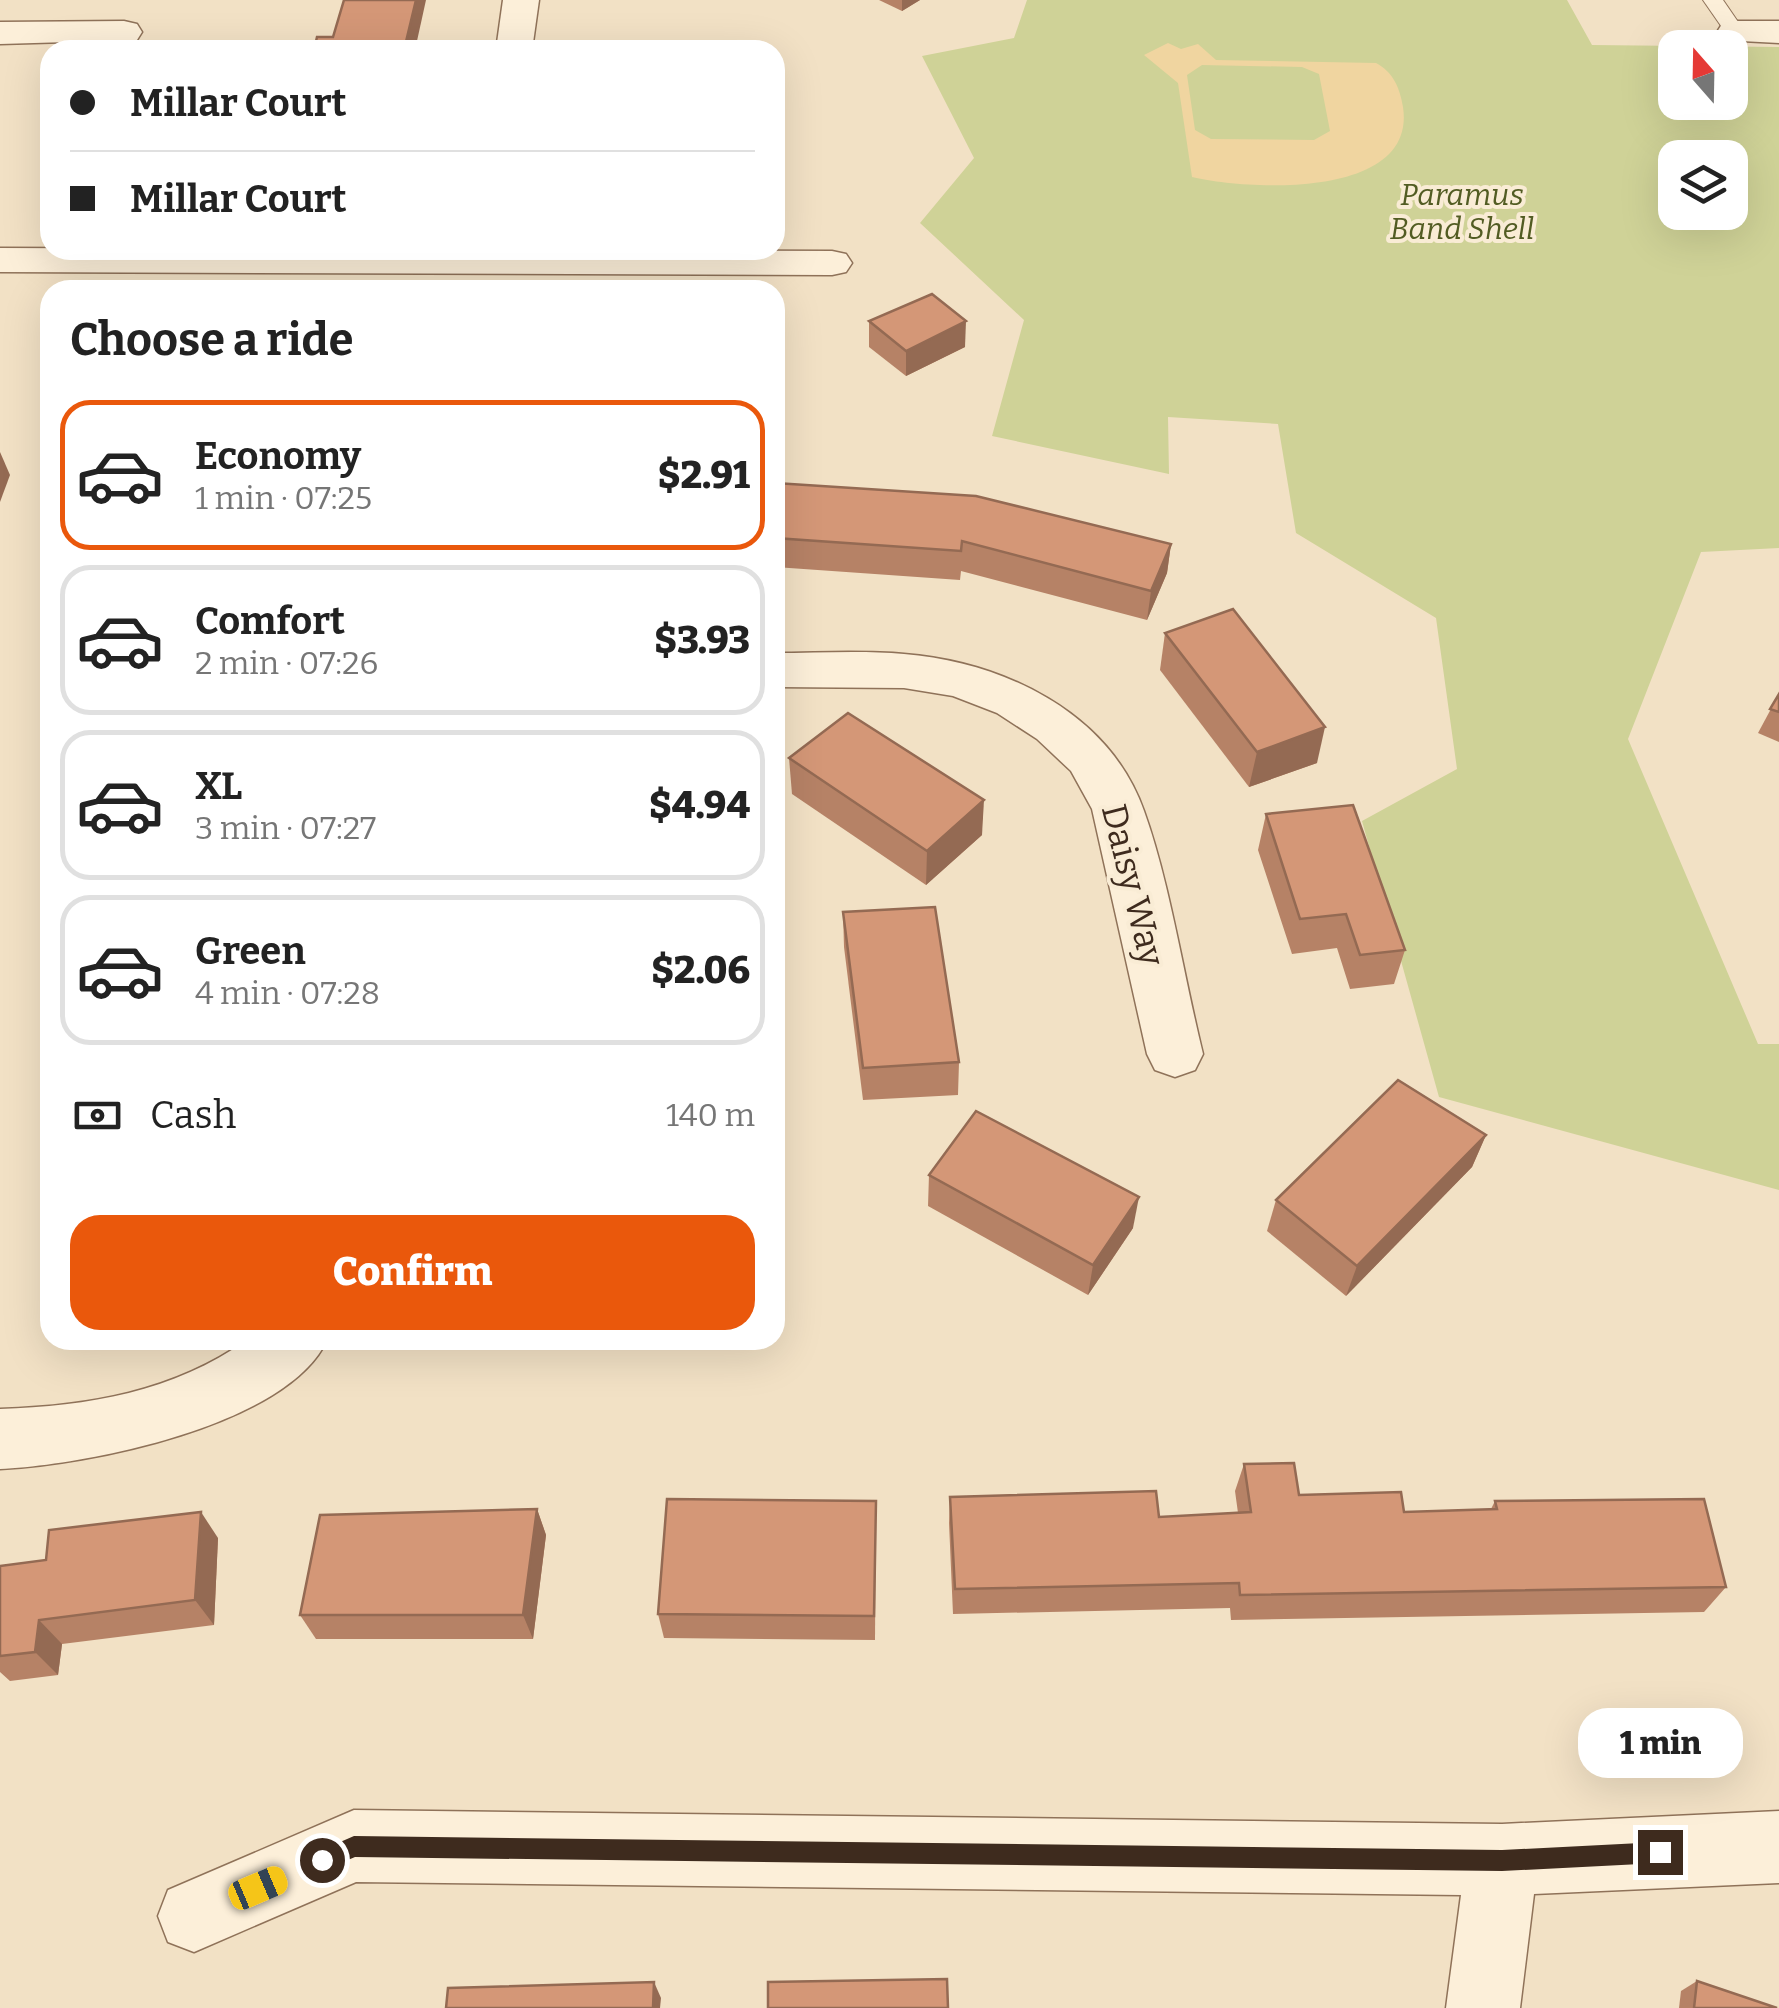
<!DOCTYPE html>
<html lang="en">
<head>
<meta charset="utf-8">
<style>
	:root { --surface:#fff; --page:#f2f2f2; --text:#222; --muted:#767676; --line:#e0e0e0; --accent:#ea580c }
	body { margin:0; font-family:Bitter,serif; background:var(--page); color:var(--text); height:100vh; display:flex; flex-direction:column; font-size:38px; white-space:nowrap }
	* { box-sizing:border-box; margin:0 }
	p { font-size:32px; color:var(--muted) }
	.icon { flex:none; width:55px; height:55px; fill:none; stroke:currentColor; stroke-width:2; stroke-linecap:round; stroke-linejoin:round }
	.map { position:relative; flex:1; overflow:hidden }
	.details { position:absolute; left:40px; top:280px; width:745px; height:1070px; display:flex; flex-direction:column; background:var(--surface); border-radius:30px; box-shadow:0 10px 40px #0002 }
	.details>* { flex:none }
	.banner { position:absolute; left:40px; top:40px; width:745px; height:220px; border-radius:30px; box-shadow:0 10px 40px #0002; display:grid; align-content:center; height:220px; padding:0 30px; background:var(--surface) }
	.needle { width:65px; rotate:340deg }
	.buttons { position:absolute; left:1658px; top:30px; display:grid; gap:20px }
	.buttons a { display:grid; place-items:center; width:90px; height:90px; border-radius:20px; background:var(--surface); box-shadow:0 10px 40px #0002; font-size:50px }
	.end { position:absolute; width:45px; height:45px; margin:-22px; border:12px solid #3e2b1e; background:#fff; box-shadow:0 0 0 5px #fff }
	.from { border-radius:50% }
	.bubble { position:absolute; height:70px; border-radius:30px; background:var(--surface); box-shadow:0 10px 40px #0002; font-size:32px; font-weight:800; line-height:70px; text-align:center }
	.car { position:absolute; width:30px; height:60px; margin:-30px -15px; border-radius:12px; box-shadow:0 0 8px 2px #0007; background:linear-gradient(#f5c518 24%,#345 0 40%,#f5c518 0 76%,#345 0 86%,#f5c518 0) }
	.banner b { display:flex; align-items:center; gap:35px; height:95px; font-size:38px }
	.banner b+b { border-top:2px solid var(--line) }
	.banner i { width:25px; height:25px; background:var(--text) }
	ul { padding:0; list-style:none }
	li { display:flex; align-items:center; gap:30px; height:150px; margin:0 20px 15px; padding:0 10px; border:5px solid var(--line); border-radius:30px }
	li div { flex:1 }
	li b { display:block; font-size:38px }
	li em { font-style:normal; font-weight:800 }
	li.selected { border-color:var(--accent) }
	li>.icon { width:90px; height:90px; stroke-width:1.5 }
	h2 { padding:0 30px; font-size:45px; line-height:120px }
	.pay { display:flex; align-items:center; gap:25px; height:110px; padding:0 30px; font-size:38px }
	.pay p { margin-inline-start:auto }
	.cta { display:flex; gap:20px; margin-top:auto; padding:20px 30px }
	.cta a { flex:1; height:115px; border-radius:30px; background:var(--accent); color:#fff; font-size:40px; font-weight:800; line-height:115px; text-align:center }
	.map>svg:first-child { display:block }
	.green { fill:#cfd297; fill-rule:evenodd }
	.sand { fill:#f0d5a0; fill-rule:evenodd }
	.lines { fill:none; stroke-linecap:round; stroke-linejoin:round }
	.service-casing { stroke:#8f7259; stroke-width:2 }
	.minor-casing { stroke:#8f7259; stroke-width:3 }
	.service { fill:#fcefd9; fill-rule:evenodd }
	.minor { fill:#fcefd9; fill-rule:evenodd }
	.wall { fill:#b68266 }
	.shaded-wall { fill:#946a53 }
	.building { fill:#d49777; stroke:#946a53; stroke-width:2.5 }
	.route { fill:#3e2b1e }
	.labels { text-anchor:middle; dominant-baseline:central; stroke-width:8; stroke-linejoin:round; paint-order:stroke }
	.far-park-label { font-size:30px; font-style:italic; fill:#525c23; stroke:#f9ecd5 }
	.street-label { font-size:35px; fill:#3e2b1e; stroke:#f9ecd5 }
</style>
</head>
<body>
<div class="map">
<svg width="1779" height="2008" viewBox="0 0 1779 2008">
	<rect width="100%" height="100%" fill="#f2e1c5"/>
	<path class="green" d="M1027,0H1567L1592,45L1779,47V548L1701,552L1628,739L1758,1044H1779V1190L1439,1097L1362,821L1457,769L1436,618L1296,533L1278,424L1168,417L1169,474L992,436L1024,320L920,223L974,158L922,56L1014,38ZM1675,48H1730V102H1675ZM1675,158H1730V212H1675Z"/>
	<path class="sand" d="M1168,43L1181,49L1198,44L1216,60L1376,63C1393,72 1400,88 1403,107C1417,200 1245,190 1192,177L1178,83L1144,55ZM1202,65L1302,67L1319,74L1330,131L1314,140L1211,139L1195,130L1187,75Z"/>
	<g class="lines">
		<defs>
			<polygon id="service" points="1703,0 1723,0 1745,32 1742,36 1728,36"/>
			<g id="minor">
				<polygon points="503,0 539,0 532,50 496,50"/>
				<polygon points="124,21 137,24 142,32 137,40 0,44 0,22"/>
				<polygon points="1735,21 1779,21 1779,43 1722,40 1717,32 1722,24"/>
				<polygon points="0,248 832,251 846,254 852,263 846,272 832,275 0,272"/>
				<path d="M775,653C818,653 862,650 904,654C1003,662 1109,712 1144,811C1170,883 1184,978 1203,1054L1195,1070L1175,1077L1155,1070L1147,1054L1092,809L1071,771L1037,739L997,713L953,696L904,688L775,687Z"/>
				<path d="M247,1340H327C287,1426 86,1465 0,1469V1409C88,1406 173,1392 247,1340Z"/>
				<polygon points="354,1810 1502,1824 1779,1811 1779,1883 1534,1894 1520,2008 1446,2008 1461,1895 356,1882 194,1952 168,1942 158,1916 168,1890"/>
			</g>
		</defs>
		<use href="#service" class="service-casing"/>
		<use href="#minor" class="minor-casing"/>
		<use href="#service" class="service"/>
		<use href="#minor" class="minor"/>
	</g>
	<g class="wall">
		<polygon points="879,0 920,0 902,11"/>
		<polygon points="869,321 965,347 906,376 869,347"/>
		<polygon points="775,483 1171,544 1167,573 1147,620 961,571 960,580 775,567"/>
		<polygon points="1165,633 1317,763 1249,787 1160,670"/>
		<polygon points="1779,694 1779,742 1758,733"/>
		<polygon points="789,758 982,835 926,885 792,794"/>
		<polygon points="1266,814 1405,950 1394,984 1350,989 1337,948 1292,954 1258,850"/>
		<polygon points="843,912 959,1062 958,1095 863,1100 844,947"/>
		<polygon points="1486,1135 1472,1167 1346,1296 1267,1231 1276,1200"/>
		<polygon points="929,1175 1133,1228 1088,1295 928,1206"/>
		<polygon points="1244,1464 1299,1495 1404,1512 1491,1509 1495,1501 1726,1587 1704,1612 1231,1620 1230,1608 953,1614 949,1523 950,1497 1159,1517 1238,1513 1235,1491"/>
		<polygon points="876,1501 875,1640 664,1638 658,1614"/>
		<polygon points="537,1509 546,1535 533,1639 316,1639 300,1615"/>
		<polygon points="218,1538 214,1625 62,1644 58,1675 10,1681 0,1672 0,1566"/>
		<polygon points="1697,1981 1777,2008 1679,2008 1681,1991"/>
	</g>
	<g class="shaded-wall">
		<polygon points="416,0 426,0 415,50 404,50"/>
		<polygon points="902,0 920,0 902,11"/>
		<polygon points="966,321 965,347 906,376 906,351"/>
		<polygon points="0,452 10,475 0,502"/>
		<polygon points="1171,544 1167,573 1147,620 1151,591"/>
		<polygon points="1325,727 1317,763 1249,787 1257,752"/>
		<polygon points="984,800 982,835 926,885 927,851"/>
		<polygon points="1486,1135 1472,1167 1346,1296 1357,1266"/>
		<polygon points="1139,1197 1133,1228 1088,1295 1093,1265"/>
		<polygon points="537,1509 546,1535 533,1639 523,1615"/>
		<polygon points="201,1512 218,1538 214,1625 195,1600"/>
		<polygon points="39,1620 62,1644 58,1675 35,1652"/>
		<polygon points="654,1982 661,1998 660,2008 653,2008"/>
	</g>
	<g class="building">
		<polygon points="344,0 416,0 404,50 314,50 317,37 333,37"/>
		<polygon points="932,294 966,321 906,351 869,321"/>
		<polygon points="775,483 976,496 1171,544 1151,591 962,541 961,551 775,538"/>
		<polygon points="1233,609 1325,727 1257,752 1165,633"/>
		<polygon points="1779,694 1779,712 1770,709"/>
		<polygon points="848,713 984,800 927,851 789,758"/>
		<polygon points="1353,805 1405,950 1360,955 1346,914 1300,919 1266,814"/>
		<polygon points="935,907 959,1062 863,1068 843,912"/>
		<polygon points="1398,1080 1486,1135 1357,1266 1276,1200"/>
		<polygon points="976,1111 1139,1197 1093,1265 929,1175"/>
		<polygon points="1294,1463 1299,1495 1401,1492 1404,1512 1497,1509 1495,1501 1704,1499 1726,1587 1240,1595 1239,1583 955,1589 950,1497 1156,1491 1159,1517 1251,1512 1244,1464"/>
		<polygon points="667,1499 876,1501 874,1616 658,1614"/>
		<polygon points="537,1509 523,1615 300,1615 320,1515"/>
		<polygon points="201,1512 195,1600 39,1620 35,1652 0,1656 0,1566 46,1560 49,1530"/>
		<polygon points="947,1979 948,2008 768,2008 768,1982"/>
		<polygon points="1697,1981 1777,2008 1694,2008"/>
		<polygon points="654,1982 653,2008 446,2008 448,1988"/>
	</g>
	<polygon class="route" points="354,1836 1502,1850 1660,1842 1671,1852 1660,1863 1502,1871 355,1857 322,1871 315,1868 315,1853"/>
	<g class="labels">
		<g class="far-park-label">
			<text x="1462" y="195">Paramus<tspan x="1462" dy="34">Band Shell</tspan></text>
		</g>
		<g class="street-label">
			<text transform="translate(1133 885) rotate(76)">Daisy Way</text>
		</g>
	</g>
</svg>
<div class="buttons">
<a><svg class="needle" viewBox="-14 -14 28 28"><path d="M0-13l5 13h-10z" fill="#e53935"/><path d="M0 13l5-13h-10z" fill="#767676"/></svg></a>
<a><svg class="icon" aria-label="layers" viewBox="0 0 24 24"><path d="M12 4l9 5-9 5-9-5zM3 14l9 5 9-5"/></svg></a>
</div>
<i class="end from" style="left:322px;top:1860px"></i>
<i class="end" style="left:1660px;top:1852px"></i>
<div class="bubble" style="left:1578px;top:1708px;width:165px">1 min</div>
<i class="car" style="left:258px;top:1888px;rotate:67deg"></i>
<div class="banner">
<b><i class="from"></i>Millar Court</b>
<b><i></i>Millar Court</b>
</div>
<section class="details">
<h2>Choose a ride</h2>
<ul>
<li class="selected"><svg class="icon" aria-label="car" viewBox="0 0 24 24"><path d="M5 17H2v-5l4-1 3-4h7l3 4 3 1v5h-3M9 17h6M6 11h13"/><circle cx="7" cy="17" r="2"/><circle cx="17" cy="17" r="2"/></svg><div><b>Economy</b><p>1 min · 07:25</p></div><em>$2.91</em></li>
<li><svg class="icon" aria-label="car" viewBox="0 0 24 24"><path d="M5 17H2v-5l4-1 3-4h7l3 4 3 1v5h-3M9 17h6M6 11h13"/><circle cx="7" cy="17" r="2"/><circle cx="17" cy="17" r="2"/></svg><div><b>Comfort</b><p>2 min · 07:26</p></div><em>$3.93</em></li>
<li><svg class="icon" aria-label="car" viewBox="0 0 24 24"><path d="M5 17H2v-5l4-1 3-4h7l3 4 3 1v5h-3M9 17h6M6 11h13"/><circle cx="7" cy="17" r="2"/><circle cx="17" cy="17" r="2"/></svg><div><b>XL</b><p>3 min · 07:27</p></div><em>$4.94</em></li>
<li><svg class="icon" aria-label="car" viewBox="0 0 24 24"><path d="M5 17H2v-5l4-1 3-4h7l3 4 3 1v5h-3M9 17h6M6 11h13"/><circle cx="7" cy="17" r="2"/><circle cx="17" cy="17" r="2"/></svg><div><b>Green</b><p>4 min · 07:28</p></div><em>$2.06</em></li>
</ul>
<div class="pay"><svg class="icon" aria-label="cash" viewBox="0 0 24 24"><path d="M3 7h18v10H3z"/><circle cx="12" cy="12" r="2"/></svg>Cash<p>140 m</p></div>
<div class="cta"><a>Confirm</a></div>
</section>
</div>
</body>
</html>
